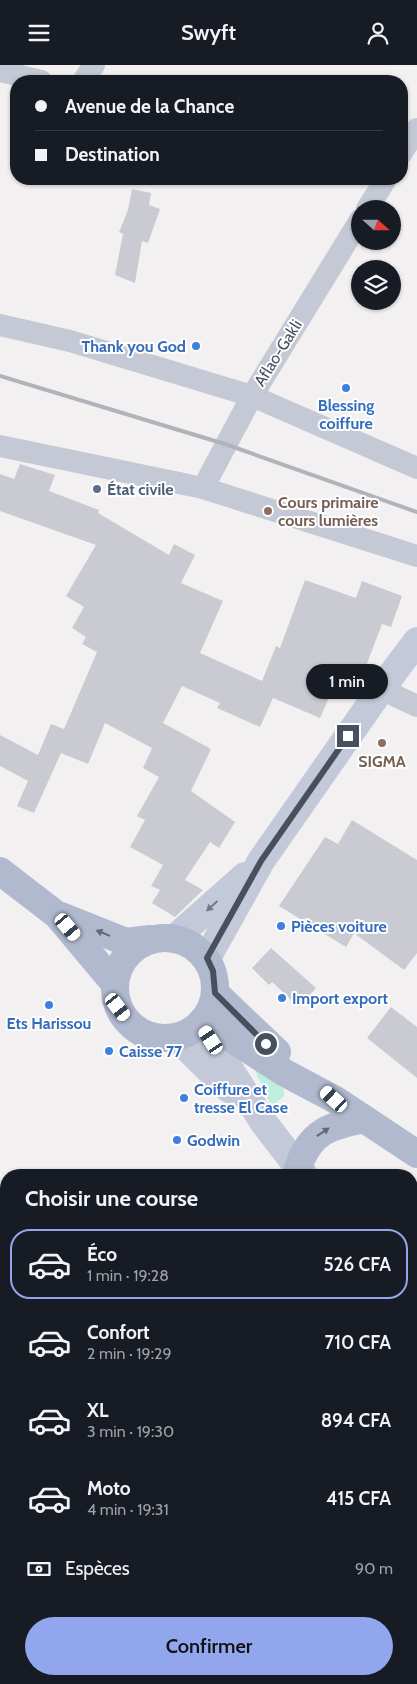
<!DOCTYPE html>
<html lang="fr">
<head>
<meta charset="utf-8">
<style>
	:root { --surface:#171b24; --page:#20242c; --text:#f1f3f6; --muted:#9ea1a6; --line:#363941; --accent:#91a6ed }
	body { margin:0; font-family:Cabin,sans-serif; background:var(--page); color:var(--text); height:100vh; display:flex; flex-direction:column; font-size:19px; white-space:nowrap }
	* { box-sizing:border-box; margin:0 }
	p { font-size:16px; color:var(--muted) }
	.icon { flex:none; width:28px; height:28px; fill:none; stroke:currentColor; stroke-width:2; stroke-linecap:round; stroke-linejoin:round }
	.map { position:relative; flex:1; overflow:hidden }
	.panel { position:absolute; left:0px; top:1104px; width:418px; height:516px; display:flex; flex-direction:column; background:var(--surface); border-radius:20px 20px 0 0; box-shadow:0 1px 4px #0004 }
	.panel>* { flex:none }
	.banner { position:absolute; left:10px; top:10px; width:398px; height:110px; border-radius:20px; box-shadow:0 1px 4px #0004; display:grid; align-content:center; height:110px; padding:0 25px; background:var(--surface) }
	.needle { width:32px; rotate:111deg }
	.buttons { position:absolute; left:351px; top:135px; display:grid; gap:10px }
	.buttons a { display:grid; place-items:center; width:50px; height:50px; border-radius:50%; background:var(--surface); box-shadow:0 1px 4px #0004; font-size:25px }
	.end { position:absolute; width:22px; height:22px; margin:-11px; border:6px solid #484f5d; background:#fff; box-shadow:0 0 0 2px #fff }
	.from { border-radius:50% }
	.bubble { position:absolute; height:35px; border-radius:18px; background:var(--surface); box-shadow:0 1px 4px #0004; font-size:16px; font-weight:600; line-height:35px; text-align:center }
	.car { position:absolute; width:15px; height:30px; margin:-15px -8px; border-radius:6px; box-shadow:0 0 4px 1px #0007; background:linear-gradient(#fff 24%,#345 0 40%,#fff 0 76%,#345 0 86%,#fff 0) }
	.banner b { display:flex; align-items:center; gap:18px; height:48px; font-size:19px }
	.banner b+b { border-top:1px solid var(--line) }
	.banner i { width:12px; height:12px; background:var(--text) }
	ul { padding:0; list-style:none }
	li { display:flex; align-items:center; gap:15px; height:70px; margin:0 10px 8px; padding:0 15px; border:2px solid transparent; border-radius:20px }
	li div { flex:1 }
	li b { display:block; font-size:19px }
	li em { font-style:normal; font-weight:600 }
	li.current { border-color:var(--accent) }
	li>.icon { width:45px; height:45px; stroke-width:1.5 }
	h2 { padding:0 25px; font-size:22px; line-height:60px }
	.pay { display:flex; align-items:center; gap:12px; height:55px; padding:0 25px; font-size:19px }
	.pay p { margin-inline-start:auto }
	.cta { display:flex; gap:10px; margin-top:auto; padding:10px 25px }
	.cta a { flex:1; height:58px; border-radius:30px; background:var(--accent); color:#111; font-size:20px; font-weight:600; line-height:58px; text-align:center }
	header { display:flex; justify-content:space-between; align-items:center; height:65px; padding:0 25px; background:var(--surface); font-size:22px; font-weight:600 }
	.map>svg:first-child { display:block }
	.green { fill:#bfefdc }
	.building { fill:#cacbd2 }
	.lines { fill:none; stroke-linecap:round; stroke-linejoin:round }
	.street { stroke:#c4c9d5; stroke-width:22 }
	.secondary { stroke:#c3c9d8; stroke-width:28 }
	.primary { stroke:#b0b9ce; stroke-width:28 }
	.rail { stroke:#b2b3ba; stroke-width:4 }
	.oneway { fill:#737a88 }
	.oneway2 { fill:#626a79 }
	.route { stroke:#484f5d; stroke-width:6 }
	.shop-dot { fill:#3f7fe0; stroke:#fff; stroke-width:2 }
	.service-dot { fill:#5c6f8a; stroke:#fff; stroke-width:2 }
	.education-dot { fill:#8d6e63; stroke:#fff; stroke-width:2 }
	.labels { text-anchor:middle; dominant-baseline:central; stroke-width:4; stroke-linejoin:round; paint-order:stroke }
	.shop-label { font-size:16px; font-weight:bold; fill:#366cbe; stroke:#fff; text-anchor:start }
	.street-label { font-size:16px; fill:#484f5d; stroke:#fff }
	.service-label { font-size:16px; font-weight:bold; fill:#4e5e75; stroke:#fff; text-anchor:start }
	.education-label { font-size:16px; font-weight:bold; fill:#785e54; stroke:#fff; text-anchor:start }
</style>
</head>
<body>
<header><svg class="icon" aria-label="menu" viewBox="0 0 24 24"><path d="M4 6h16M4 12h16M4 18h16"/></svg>Swyft<svg class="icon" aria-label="person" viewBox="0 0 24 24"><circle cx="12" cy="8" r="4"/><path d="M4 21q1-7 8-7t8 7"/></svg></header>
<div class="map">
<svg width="417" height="1619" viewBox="0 0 417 1619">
	<rect width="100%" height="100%" fill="#f2f0f0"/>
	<g class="green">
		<polygon points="254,1004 284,1024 284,1031 275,1039 270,1038"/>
		<polygon points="411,1156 417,1161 417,1193 411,1186"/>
	</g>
	<g class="building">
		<polygon points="132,124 151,128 149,140 160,144 148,178 142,176 135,218 115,210 123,169 119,167 128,145"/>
		<polygon points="20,399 55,410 49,426 99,445 98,448 169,490 174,479 195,490 181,518 223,536 200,588 262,616 276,581 280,583 305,515 356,533 362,516 402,531 391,562 382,559 363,609 343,601 320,653 273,633 260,662 217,643 220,638 182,621 163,658 211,684 191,726 235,757 219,783 210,777 185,815 203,825 175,852 152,838 160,825 151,821 163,800 130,782 145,755 137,751 159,712 143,703 152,683 105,658 88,699 61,688 34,748 17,741 28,716 0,701 0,670 38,690 51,659 64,664 97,587 82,579 86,572 72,563 84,542 66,531 96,480 0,446 0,409 14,414"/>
		<polygon points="352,755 417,795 417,888 404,905 354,868 346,882 279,841 325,772 338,779"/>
		<polygon points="271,883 316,923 299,942 272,917 269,920 252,903"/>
		<polygon points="391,942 417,962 417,1013 367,973"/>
	</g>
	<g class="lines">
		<g class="street">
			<polyline points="0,6 41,16"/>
			<polyline points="83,16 94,0"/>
			<polyline points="401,89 417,64"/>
			<polyline points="367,144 386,114"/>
			<polyline points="0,260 70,276 252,331 417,403"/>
			<polyline points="0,381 203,423 417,491"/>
			<polyline points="203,423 252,331 360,155"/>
			<polyline points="381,624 417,641"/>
		</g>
		<g class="secondary">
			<polyline points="174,874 245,811"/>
			<polyline points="207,893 261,796 381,624 417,576"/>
			<polyline points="200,958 264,1058 304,1110"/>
			<polyline points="176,972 229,1024"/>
			<polyline points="411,1256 417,1266"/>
		</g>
		<g class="primary">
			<polyline points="0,806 57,850 115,919"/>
			<polyline points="61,851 126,877 150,874"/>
			<circle cx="165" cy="923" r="50"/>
			<polyline points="215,928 277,987"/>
			<polyline points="203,955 285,1008 334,1034 417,1089"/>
			<path d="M298,1103C310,1066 330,1061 364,1054"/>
		</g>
		<polyline class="rail" points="0,311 225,379 417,447"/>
	</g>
	<defs><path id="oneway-solid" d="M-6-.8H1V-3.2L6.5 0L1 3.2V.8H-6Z" transform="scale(1.25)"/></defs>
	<use class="oneway" href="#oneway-solid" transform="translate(212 841) rotate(138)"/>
	<g class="oneway2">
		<use href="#oneway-solid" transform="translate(103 868) rotate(-158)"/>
		<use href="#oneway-solid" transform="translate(323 1067) rotate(-34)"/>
	</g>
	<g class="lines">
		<polyline class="route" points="266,979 215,928 213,906 207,893 261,796 348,671"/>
	</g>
	<g class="shop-dot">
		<circle cx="196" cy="281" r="5"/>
		<circle cx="346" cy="323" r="5"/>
		<circle cx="281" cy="861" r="5"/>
		<circle cx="282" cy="933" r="5"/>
		<circle cx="49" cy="940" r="5"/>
		<circle cx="109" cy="986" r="5"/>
		<circle cx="184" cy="1033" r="5"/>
		<circle cx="177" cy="1075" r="5"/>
	</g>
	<circle class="service-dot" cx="97" cy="424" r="5"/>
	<g class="education-dot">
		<circle cx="268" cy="446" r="5"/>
		<circle cx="382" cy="678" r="5"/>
	</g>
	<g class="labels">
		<g class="shop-label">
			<text x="186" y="281" text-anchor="end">Thank you God</text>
			<text x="346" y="340" text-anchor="middle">Blessing<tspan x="346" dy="18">coiffure</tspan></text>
			<text x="291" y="861">Pièces voiture</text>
			<text x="292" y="933">Import export</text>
			<text x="49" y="958" text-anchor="middle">Ets Harissou</text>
			<text x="119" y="986">Caisse 77</text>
			<text x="194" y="1024">Coiffure et<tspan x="194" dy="18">tresse El Case</tspan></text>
			<text x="187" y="1075">Godwin</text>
		</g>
		<g class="street-label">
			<text transform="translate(278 288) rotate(-58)">Aflao-Gakli</text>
		</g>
		<g class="service-label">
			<text x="107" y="424">État civile</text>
		</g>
		<g class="education-label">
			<text x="278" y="437">Cours primaire<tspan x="278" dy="18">cours lumières</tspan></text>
			<text x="382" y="696" text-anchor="middle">SIGMA</text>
		</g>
	</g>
</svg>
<div class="buttons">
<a><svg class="needle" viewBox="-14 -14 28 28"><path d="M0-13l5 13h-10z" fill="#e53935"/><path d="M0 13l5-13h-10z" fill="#9ea1a6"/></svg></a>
<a><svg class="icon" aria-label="layers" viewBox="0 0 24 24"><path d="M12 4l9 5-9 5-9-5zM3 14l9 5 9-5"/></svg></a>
</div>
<i class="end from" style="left:266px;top:979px"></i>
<i class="end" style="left:348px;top:671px"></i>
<div class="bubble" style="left:306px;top:599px;width:82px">1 min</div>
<i class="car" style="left:68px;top:862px;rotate:140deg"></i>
<i class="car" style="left:118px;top:942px;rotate:143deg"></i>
<i class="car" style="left:211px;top:975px;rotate:327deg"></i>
<i class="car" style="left:334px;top:1034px;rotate:312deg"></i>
<div class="banner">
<b><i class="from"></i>Avenue de la Chance</b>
<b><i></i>Destination</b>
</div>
<section class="panel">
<h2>Choisir une course</h2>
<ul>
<li class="current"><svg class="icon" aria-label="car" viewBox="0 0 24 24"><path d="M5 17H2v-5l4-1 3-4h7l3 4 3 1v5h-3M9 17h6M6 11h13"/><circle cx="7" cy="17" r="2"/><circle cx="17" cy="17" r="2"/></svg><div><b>Éco</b><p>1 min · 19:28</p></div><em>526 CFA</em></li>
<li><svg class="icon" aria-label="car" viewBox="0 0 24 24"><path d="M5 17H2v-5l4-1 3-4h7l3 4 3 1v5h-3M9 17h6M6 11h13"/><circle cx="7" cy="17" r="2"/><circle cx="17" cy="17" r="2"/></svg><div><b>Confort</b><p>2 min · 19:29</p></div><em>710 CFA</em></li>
<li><svg class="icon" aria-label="car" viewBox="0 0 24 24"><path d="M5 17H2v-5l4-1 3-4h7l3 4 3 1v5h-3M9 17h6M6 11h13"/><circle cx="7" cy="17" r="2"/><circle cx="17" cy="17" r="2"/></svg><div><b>XL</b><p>3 min · 19:30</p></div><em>894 CFA</em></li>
<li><svg class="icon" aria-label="car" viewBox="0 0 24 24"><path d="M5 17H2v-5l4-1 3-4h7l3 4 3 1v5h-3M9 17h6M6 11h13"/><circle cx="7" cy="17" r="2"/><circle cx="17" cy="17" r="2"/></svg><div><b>Moto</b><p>4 min · 19:31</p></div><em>415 CFA</em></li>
</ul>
<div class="pay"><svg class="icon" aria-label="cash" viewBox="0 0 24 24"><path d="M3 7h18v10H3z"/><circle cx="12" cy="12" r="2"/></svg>Espèces<p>90 m</p></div>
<div class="cta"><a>Confirmer</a></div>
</section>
</div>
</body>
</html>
